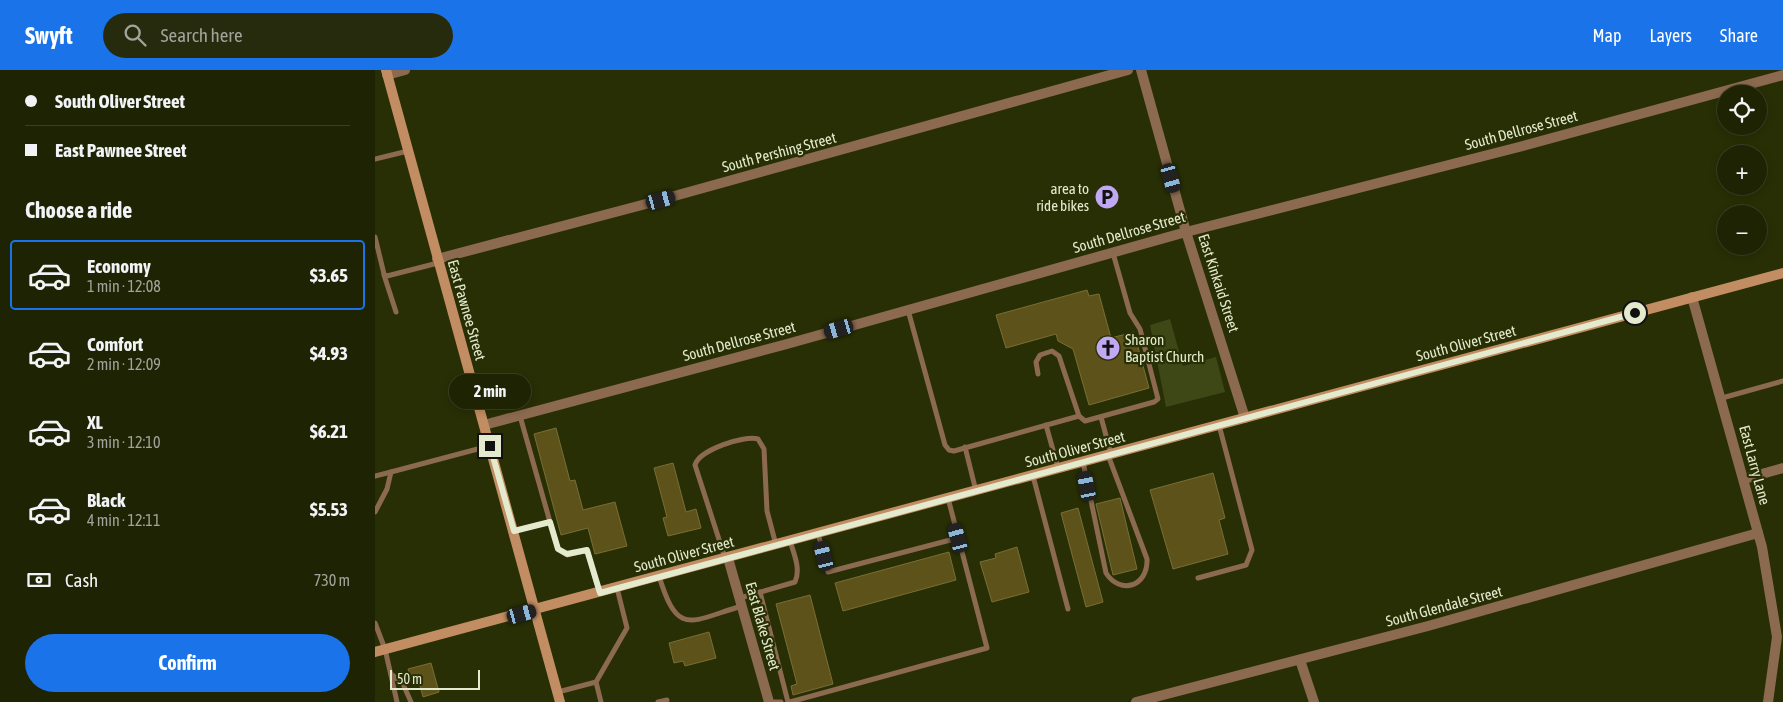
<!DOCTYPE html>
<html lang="en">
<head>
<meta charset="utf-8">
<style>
	:root { --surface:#1e2304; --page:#262b0e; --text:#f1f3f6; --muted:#a1a49a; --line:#3c4026; --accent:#1a73e8 }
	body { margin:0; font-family:"Asap Condensed",sans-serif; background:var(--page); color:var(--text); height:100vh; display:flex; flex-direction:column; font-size:19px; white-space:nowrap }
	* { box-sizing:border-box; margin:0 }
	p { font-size:16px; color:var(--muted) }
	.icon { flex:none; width:28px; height:28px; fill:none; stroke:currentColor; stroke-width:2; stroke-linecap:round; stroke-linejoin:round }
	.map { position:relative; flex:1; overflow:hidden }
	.panel { display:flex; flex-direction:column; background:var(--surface); width:375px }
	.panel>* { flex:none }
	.banner { display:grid; align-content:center; height:110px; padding:0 25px; background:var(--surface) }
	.buttons { position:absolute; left:1342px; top:15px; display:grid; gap:10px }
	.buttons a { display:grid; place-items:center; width:50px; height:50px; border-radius:50%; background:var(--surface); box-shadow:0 2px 8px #0003,0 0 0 1px var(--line); font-size:25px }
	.scale { position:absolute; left:15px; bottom:12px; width:90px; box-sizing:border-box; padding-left:5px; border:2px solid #e3eacd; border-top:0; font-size:14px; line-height:18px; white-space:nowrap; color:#e3eacd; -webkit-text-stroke:4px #282f05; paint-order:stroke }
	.end { position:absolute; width:22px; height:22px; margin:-11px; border:6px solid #e3eacd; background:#111; box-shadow:0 0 0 2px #111 }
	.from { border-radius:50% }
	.bubble { position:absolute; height:35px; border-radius:18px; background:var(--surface); box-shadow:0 2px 8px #0003,0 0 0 1px var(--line); font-size:16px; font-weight:700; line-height:35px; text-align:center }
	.car { position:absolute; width:15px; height:30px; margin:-15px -8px; border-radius:6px; box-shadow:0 0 4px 1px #0007; background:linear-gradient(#222 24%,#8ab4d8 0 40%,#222 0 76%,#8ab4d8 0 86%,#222 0) }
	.banner b { display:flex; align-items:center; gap:18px; height:48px; font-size:19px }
	.banner b+b { border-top:1px solid var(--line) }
	.banner i { width:12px; height:12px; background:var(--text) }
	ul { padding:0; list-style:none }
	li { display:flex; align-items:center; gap:15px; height:70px; margin:0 10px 8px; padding:0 15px; border:2px solid transparent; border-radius:5px }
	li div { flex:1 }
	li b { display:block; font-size:19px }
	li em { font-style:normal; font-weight:700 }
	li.selected { border-color:var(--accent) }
	li>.icon { width:45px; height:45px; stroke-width:1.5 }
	h2 { padding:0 25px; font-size:22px; line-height:60px }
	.pay { display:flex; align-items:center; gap:12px; height:55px; padding:0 25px; font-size:19px }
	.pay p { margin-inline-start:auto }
	.primary-button { display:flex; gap:10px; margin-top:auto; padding:10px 25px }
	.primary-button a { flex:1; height:58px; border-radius:30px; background:var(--accent); color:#fff; font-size:20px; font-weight:700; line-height:58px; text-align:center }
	header { display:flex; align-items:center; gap:30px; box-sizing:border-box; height:70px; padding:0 25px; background:var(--accent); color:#fff }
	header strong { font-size:24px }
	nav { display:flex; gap:28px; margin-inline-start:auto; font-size:18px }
	.search { width:350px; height:45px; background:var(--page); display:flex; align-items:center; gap:12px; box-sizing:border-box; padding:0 18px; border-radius:28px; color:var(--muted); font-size:19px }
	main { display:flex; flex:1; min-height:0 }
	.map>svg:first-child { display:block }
	.green { fill:#3e4817 }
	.building { fill:#5d5219; stroke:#796e36 }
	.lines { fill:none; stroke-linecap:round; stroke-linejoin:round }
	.lane { stroke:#8c6a50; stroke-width:5 }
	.street { stroke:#8c6a50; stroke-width:10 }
	.secondary { stroke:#c28d62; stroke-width:10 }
	.route { stroke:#e3eacd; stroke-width:6 }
	.labels { text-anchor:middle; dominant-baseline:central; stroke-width:4.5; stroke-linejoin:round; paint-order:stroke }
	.street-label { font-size:15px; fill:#e3eacd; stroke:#282f05 }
	.poi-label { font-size:15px; fill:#e3eacd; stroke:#282f05; text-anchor:end }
</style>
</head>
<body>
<header>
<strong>Swyft</strong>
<div class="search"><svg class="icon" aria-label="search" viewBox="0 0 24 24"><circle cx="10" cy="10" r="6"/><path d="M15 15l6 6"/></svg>Search here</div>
<nav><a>Map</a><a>Layers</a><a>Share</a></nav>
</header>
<main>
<section class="panel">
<div class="banner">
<b><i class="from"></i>South Oliver Street</b>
<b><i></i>East Pawnee Street</b>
</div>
<h2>Choose a ride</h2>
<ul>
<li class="selected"><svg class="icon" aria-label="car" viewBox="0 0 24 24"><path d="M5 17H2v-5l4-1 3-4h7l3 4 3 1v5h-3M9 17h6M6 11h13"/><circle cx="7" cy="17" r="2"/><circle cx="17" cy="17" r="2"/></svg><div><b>Economy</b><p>1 min · 12:08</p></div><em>$3.65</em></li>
<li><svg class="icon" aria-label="car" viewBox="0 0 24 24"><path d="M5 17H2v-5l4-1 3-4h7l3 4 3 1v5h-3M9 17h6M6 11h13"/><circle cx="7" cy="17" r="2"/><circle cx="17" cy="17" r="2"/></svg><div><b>Comfort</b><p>2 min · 12:09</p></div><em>$4.93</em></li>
<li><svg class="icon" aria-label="car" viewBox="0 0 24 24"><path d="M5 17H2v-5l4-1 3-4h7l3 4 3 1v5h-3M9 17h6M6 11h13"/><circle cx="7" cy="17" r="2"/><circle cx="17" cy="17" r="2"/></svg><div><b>XL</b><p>3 min · 12:10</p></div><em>$6.21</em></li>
<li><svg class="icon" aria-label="car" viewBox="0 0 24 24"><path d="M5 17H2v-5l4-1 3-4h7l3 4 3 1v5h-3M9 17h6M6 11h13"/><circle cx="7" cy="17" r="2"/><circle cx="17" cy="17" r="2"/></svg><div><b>Black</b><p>4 min · 12:11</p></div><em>$5.53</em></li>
</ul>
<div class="pay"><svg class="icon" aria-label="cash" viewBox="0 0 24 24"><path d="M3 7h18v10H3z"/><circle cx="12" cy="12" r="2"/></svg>Cash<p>730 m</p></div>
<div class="primary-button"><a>Confirm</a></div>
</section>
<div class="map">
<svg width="1408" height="632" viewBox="0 0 1408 632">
	<rect width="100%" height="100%" fill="#282f05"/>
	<polygon class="green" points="795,249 808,296 841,287 850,322 791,337 775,255"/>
	<g class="building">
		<polygon points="712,220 714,226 724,224 736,268 759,262 774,318 714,335 698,279 683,271 681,264 631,278 621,245"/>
		<polygon points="181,358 195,411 200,410 208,440 240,432 252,476 220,484 213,458 186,465 159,364"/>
		<polygon points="298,393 311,442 321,439 326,458 293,466 288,448 292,447 279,398"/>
		<polygon points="838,403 850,448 844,450 853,484 798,499 775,420"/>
		<polygon points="745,428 762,499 738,505 721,434"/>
		<polygon points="703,438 728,532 711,537 686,443"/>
		<polygon points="642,477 654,522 617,532 605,492 621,488 620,484"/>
		<polygon points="574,482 581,510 468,541 460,513"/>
		<polygon points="435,525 458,614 418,625 416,616 422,614 401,534"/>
		<polygon points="334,562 341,588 310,596 308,591 299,593 294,573"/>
		<polygon points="56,593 64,622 48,627 44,612 37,613 33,599"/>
	</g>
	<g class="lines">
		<g class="lane">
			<polyline points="0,89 33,81"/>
			<polyline points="0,167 9,204 12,206 63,193"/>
			<polyline points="9,205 21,242"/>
			<polyline points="533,240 570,375 574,380 579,381 704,346"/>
			<polyline points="663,304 661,292 665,285 677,281 684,286 704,346 710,351 779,332 783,329 765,259 755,243 738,183"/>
			<polyline points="1347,328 1408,311"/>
			<polyline points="145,346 175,452"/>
			<polyline points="726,347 736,384"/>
			<polyline points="671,355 683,398"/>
			<polyline points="590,377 601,421"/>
			<path d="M708,392L731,503C745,525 773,517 772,489L733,385"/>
			<polyline points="0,406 16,402"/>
			<polyline points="658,406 693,539"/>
			<polyline points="0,442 12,419 16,402 114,376"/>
			<polyline points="139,461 175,452 183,479 192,485 212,480 224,521"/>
			<polyline points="443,463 453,502 583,468"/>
			<path d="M350,488L320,395C324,380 369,365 383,369L389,379L392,441L401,475"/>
			<path d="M284,506C303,568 315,551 367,536"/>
			<polyline points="823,508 871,495 877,480 844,355"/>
			<polyline points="385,522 413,632"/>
			<path d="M365,528L420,512C426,499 419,484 415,471"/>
			<polyline points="0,553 10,579 22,632"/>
			<polyline points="16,604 28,614 36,632"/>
			<polyline points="183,622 221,612"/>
			<polyline points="226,632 221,612 252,558 242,518"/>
			<polyline points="283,632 292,630"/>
			<polyline points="397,632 406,632"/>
			<polyline points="415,632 612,578 573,428"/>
		</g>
		<g class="street">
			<polyline points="766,0 811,162 870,348"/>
			<polyline points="12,5 30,0"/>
			<polyline points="62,189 267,135 753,0"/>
			<polyline points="1317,227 1387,477 1402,567 1393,632"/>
			<polyline points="109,355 412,274 811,162 1144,77 1408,5"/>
			<polyline points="1369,409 1408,398"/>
			<polyline points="353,488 394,632"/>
			<polyline points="925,590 939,632"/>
			<polyline points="761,632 1053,556 1383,463"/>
		</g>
		<g class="secondary">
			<polyline points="11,0 185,632"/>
			<polyline points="0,582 1408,203"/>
		</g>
	</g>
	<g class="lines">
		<polyline class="route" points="115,376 139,461 175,452 183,479 192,484 212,480 225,523 1260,243"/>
	</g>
	<defs>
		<symbol id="parking-disc" viewBox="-11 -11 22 22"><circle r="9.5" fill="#c1a8f3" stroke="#282f05"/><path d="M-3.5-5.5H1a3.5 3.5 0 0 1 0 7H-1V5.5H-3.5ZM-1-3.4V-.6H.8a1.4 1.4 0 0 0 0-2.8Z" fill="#111"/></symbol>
		<symbol id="church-disc" viewBox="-11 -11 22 22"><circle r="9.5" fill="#c1a8f3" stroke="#282f05"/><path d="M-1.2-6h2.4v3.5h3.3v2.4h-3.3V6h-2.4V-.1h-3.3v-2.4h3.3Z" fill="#111"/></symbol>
	</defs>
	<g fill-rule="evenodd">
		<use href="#parking-disc" x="718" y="113" width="28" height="28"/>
		<use href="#church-disc" x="719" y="264" width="28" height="28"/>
	</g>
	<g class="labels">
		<g class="street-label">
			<text transform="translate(1146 60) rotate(-15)">South Dellrose Street</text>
			<text transform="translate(404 82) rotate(-15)">South Pershing Street</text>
			<text transform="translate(754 162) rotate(-16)">South Dellrose Street</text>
			<text transform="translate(844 213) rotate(72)">East Kinkaid Street</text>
			<text transform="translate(92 240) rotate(74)">East Pawnee Street</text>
			<text transform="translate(364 271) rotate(-15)">South Dellrose Street</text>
			<text transform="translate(1091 273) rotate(-15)">South Oliver Street</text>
			<text transform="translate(700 379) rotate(-15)">South Oliver Street</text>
			<text transform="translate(1380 395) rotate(75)">East Larry Lane</text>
			<text transform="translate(309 484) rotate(-15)">South Oliver Street</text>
			<text transform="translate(1069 536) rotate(-15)">South Glendale Street</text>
			<text transform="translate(388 556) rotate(74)">East Blake Street</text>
		</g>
		<g class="poi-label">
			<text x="714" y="118">area to<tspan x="714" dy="17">ride bikes</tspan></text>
			<text x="750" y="269" text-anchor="start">Sharon<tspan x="750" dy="17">Baptist Church</tspan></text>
		</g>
	</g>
</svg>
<div class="buttons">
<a><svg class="icon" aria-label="locate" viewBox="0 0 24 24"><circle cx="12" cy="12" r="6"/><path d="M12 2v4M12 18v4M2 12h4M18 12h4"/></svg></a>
<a>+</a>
<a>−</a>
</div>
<div class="scale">50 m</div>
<i class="end from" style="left:1260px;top:243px"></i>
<i class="end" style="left:115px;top:376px"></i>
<div class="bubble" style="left:74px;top:304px;width:82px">2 min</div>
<i class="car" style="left:796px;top:108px;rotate:164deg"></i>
<i class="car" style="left:286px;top:130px;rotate:75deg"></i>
<i class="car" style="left:464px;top:259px;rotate:254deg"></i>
<i class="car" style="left:712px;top:416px;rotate:349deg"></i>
<i class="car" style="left:583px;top:468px;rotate:345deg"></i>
<i class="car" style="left:449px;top:486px;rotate:346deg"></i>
<i class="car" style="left:147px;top:544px;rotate:75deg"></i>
</div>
</main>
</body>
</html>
